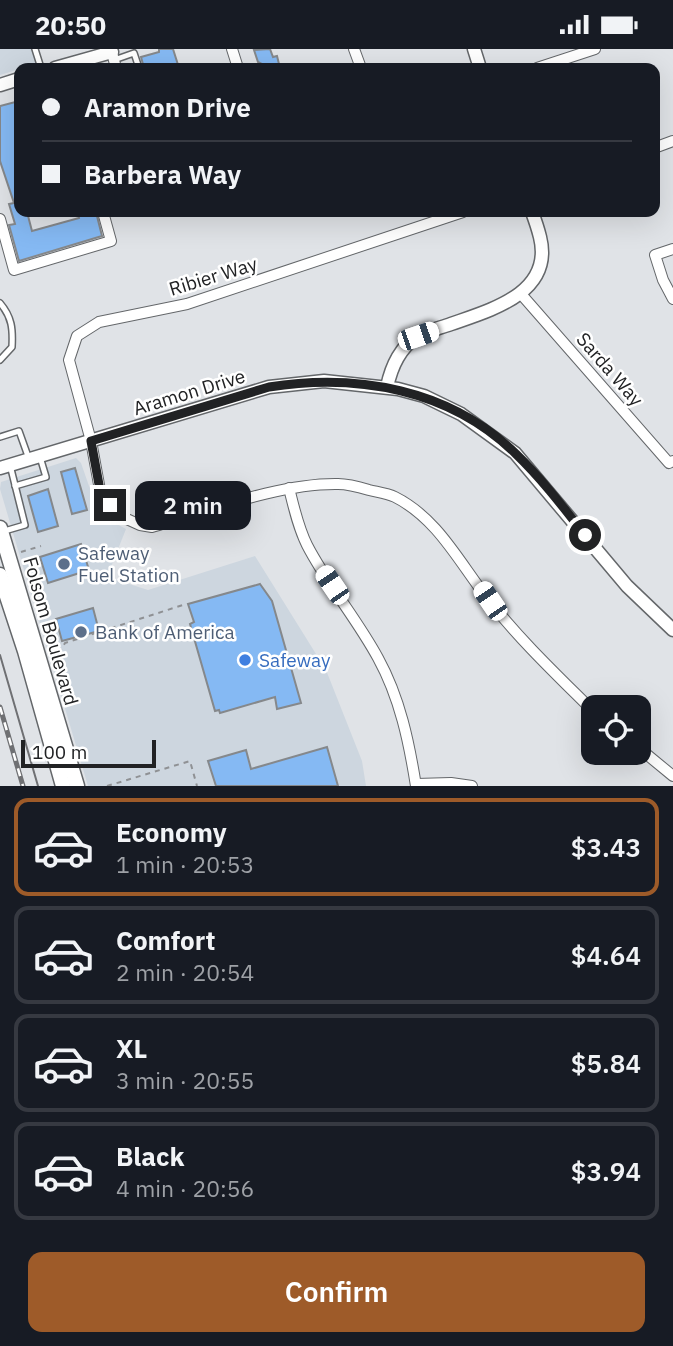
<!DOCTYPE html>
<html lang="en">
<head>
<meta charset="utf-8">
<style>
	:root { --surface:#171b24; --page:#20242c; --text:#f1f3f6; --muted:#9ea1a6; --line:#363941; --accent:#9e5b29 }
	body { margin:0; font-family:"IBM Plex Sans",sans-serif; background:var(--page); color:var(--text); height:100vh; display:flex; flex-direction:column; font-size:26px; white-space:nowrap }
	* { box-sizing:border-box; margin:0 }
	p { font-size:23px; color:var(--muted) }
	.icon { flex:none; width:38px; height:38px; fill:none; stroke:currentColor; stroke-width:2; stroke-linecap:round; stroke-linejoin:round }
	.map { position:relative; height:737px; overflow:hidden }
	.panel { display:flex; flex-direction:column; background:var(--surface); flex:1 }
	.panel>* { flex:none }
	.banner { position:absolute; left:14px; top:14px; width:646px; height:154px; border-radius:14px; box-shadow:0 7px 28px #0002; display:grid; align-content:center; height:154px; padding:0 28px; background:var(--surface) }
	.fabs { position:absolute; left:581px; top:646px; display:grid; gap:14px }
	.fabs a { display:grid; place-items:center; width:70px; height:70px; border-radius:14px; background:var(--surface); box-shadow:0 7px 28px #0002; font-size:35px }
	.scale { position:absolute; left:21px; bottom:18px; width:135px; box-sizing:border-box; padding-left:7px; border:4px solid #212224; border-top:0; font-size:19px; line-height:24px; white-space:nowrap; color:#212224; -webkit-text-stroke:5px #fff; paint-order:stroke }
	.end { position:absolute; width:32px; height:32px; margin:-16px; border:9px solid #212224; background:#fff; box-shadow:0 0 0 4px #fff }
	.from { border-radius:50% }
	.bubble { position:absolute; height:49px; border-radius:14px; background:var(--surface); box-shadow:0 7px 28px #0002; font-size:23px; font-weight:600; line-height:49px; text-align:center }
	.car { position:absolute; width:21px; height:42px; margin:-21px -10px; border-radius:9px; box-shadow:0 0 5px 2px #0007; background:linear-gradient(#fff 24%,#345 0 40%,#fff 0 76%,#345 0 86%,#fff 0) }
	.banner b { display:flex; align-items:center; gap:24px; height:66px; font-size:26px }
	.banner b+b { border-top:2px solid var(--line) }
	.banner i { width:18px; height:18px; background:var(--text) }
	ul { padding:12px 0 0; list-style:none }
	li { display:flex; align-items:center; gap:21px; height:98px; margin:0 14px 10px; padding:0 14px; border:4px solid var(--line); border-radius:14px }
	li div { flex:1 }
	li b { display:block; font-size:26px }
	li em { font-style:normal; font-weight:600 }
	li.selected { border-color:var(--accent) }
	li>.icon { width:63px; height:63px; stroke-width:1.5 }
	.cta { display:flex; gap:14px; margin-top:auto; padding:14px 28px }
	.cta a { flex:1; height:80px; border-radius:14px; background:var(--accent); color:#fff; font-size:28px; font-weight:600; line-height:80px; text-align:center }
	.status { display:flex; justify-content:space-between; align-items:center; height:49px; padding:0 35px; background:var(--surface); direction:ltr }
	.status svg { height:19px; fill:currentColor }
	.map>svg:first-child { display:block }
	.built { fill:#cdd6df }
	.building { fill:#85b9f3; stroke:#85888b; stroke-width:2 }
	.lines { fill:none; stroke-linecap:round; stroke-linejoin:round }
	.service-casing { stroke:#64676a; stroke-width:8 }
	.minor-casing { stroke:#64676a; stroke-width:12 }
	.tertiary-casing { stroke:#64676a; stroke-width:15 }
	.secondary-casing { stroke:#64676a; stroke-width:17 }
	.path { stroke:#8f9194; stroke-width:2; stroke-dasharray:5 5; stroke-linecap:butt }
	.service { stroke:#fff; stroke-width:5 }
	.minor { stroke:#fff; stroke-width:10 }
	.tertiary { stroke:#fff; stroke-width:12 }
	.secondary { stroke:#fff; stroke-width:14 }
	.tram { stroke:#6f7073; stroke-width:2 }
	.rail-casing { stroke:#6f7073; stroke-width:5 }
	.rail { stroke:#fff; stroke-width:2.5; stroke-dasharray:8; stroke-linecap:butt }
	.route { stroke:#212224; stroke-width:9 }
	.service-dot { fill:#5c6f8a; stroke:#fff; stroke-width:2.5 }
	.shop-dot { fill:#3f7fe0; stroke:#fff; stroke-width:2.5 }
	.labels { text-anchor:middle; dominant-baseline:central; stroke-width:5; stroke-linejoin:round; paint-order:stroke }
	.street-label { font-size:19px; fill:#212224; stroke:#fff }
	.service-label { font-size:19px; fill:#4e5e75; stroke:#fff; text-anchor:start }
	.shop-label { font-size:19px; fill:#366cbe; stroke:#fff; text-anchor:start }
</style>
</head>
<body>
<div class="status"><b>20:50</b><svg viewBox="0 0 49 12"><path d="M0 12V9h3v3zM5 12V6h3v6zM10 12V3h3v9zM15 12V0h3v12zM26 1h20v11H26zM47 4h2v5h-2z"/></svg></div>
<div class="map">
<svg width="673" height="737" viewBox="0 0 673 737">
	<rect width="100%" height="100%" fill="#e0e3e7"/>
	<g class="built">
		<polygon points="0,0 32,0 36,15 0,26"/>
		<polygon points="76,409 81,414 89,437 104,468 126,480 107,528 148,541 255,507 326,621 362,712 366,737 88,737 0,440 1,433"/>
	</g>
	<g class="building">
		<polygon points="159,0 173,0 179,19 144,19 141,8 159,3"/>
		<polygon points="270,0 273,8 277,7 280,19 264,19 262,15 258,13 254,1"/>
		<polygon points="19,52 19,163 27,163 32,182 79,169 78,163 96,163 102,187 19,212 9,176 15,175 9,155 14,154 0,112 0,57"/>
		<polygon points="75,419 87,461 72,465 61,423"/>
		<polygon points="48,440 58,477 38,483 28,447"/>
		<polygon points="81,495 89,521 48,534 40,508"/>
		<polygon points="260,535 272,552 301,654 277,660 275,648 220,664 219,661 215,662 190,575 194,573 188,555"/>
		<polygon points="93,559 99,582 62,592 56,570"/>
		<polygon points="327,698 338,737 216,737 208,712 246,701 251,720"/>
	</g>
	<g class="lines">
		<defs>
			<g id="service">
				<polyline points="35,0 41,19"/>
				<polyline points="114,11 134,4 139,19"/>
				<path d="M0,254C12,268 13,280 12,298L0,311"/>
				<polyline points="0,388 19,382 29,410"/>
				<polyline points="15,437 46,428 40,408"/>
				<polyline points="1,483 25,476 10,416"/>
			</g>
			<g id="minor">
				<polyline points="111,0 116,19"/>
				<polyline points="232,0 238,19"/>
				<polyline points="354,0 361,19"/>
				<polyline points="537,19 595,0"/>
				<polyline points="654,99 673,92"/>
				<path d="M463,163L187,255L99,273L77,287L69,311L91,392L100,441L118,466L140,476L152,478C208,462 280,434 338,435C348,435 359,438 369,441C377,443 387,444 395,448C439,470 461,517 491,554C522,593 558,627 593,662"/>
				<polyline points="0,170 14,221 111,192 103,163"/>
				<polyline points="673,200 655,206 663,231 673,250"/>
				<polyline points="521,245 669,414 673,412"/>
				<path d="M289,439C294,459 298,478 307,496C327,535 357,570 378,609C400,649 409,693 416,737"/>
				<polyline points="639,699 673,727"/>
				<polyline points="416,735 451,734 472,737"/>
			</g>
			<g id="tertiary">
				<polyline points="474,0 480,19"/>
				<polyline points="55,19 112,3"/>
				<polyline points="0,36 19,30"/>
				<path d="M387,338C391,319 399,300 416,288C426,282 440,279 451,275C491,261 554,244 540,188C538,180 535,171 532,163"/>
				<polyline points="0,419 269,338 324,332 398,340 424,347 461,365 515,404 627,537 673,581"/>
			</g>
			<g id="secondary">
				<polyline points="0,479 77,737"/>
				<polyline points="0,526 25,602 63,737"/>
			</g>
		</defs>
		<use href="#service" class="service-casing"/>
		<use href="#minor" class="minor-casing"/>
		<use href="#tertiary" class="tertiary-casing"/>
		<use href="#secondary" class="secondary-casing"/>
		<g class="path">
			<polyline points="21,503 41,497"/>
			<polyline points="52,611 56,609 65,594 186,555"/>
			<polyline points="107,737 190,712 197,737"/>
		</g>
		<use href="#service" class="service"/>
		<use href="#minor" class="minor"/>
		<use href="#tertiary" class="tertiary"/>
		<use href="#secondary" class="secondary"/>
		<polyline class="tram" points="0,606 38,737"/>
		<defs>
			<polyline id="rail" points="0,658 23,737"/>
		</defs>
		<use href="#rail" class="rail-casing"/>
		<use href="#rail" class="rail"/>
	</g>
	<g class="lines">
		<path class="route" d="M110,456L100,441L91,392L269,338C357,324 450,340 516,405C542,430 564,459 585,486"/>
	</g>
	<g class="service-dot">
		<circle cx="64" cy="515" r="7"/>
		<circle cx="81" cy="583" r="7"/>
	</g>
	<circle class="shop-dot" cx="245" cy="611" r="7"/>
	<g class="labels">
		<g class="street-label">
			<text transform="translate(213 227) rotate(-17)">Ribier Way</text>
			<text transform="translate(610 320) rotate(49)">Sarda Way</text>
			<text transform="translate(189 343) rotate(-17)">Aramon Drive</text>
			<text transform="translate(51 582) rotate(74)">Folsom Boulevard</text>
		</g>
		<g class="service-label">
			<text x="78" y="504">Safeway<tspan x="78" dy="22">Fuel Station</tspan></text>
			<text x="95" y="583">Bank of America</text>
		</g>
		<g class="shop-label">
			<text x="259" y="611">Safeway</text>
		</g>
	</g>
</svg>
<div class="fabs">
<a><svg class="icon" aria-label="locate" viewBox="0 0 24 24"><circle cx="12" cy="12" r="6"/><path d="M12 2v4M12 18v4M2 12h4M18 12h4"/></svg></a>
</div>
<div class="scale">100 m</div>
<i class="end from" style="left:585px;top:486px"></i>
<i class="end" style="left:110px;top:456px"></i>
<div class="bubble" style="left:135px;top:432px;width:116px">2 min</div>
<i class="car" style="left:418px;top:287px;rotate:71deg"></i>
<i class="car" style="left:332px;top:536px;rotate:326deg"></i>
<i class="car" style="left:490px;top:552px;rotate:326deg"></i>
<div class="banner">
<b><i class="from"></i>Aramon Drive</b>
<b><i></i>Barbera Way</b>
</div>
</div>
<section class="panel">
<ul>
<li class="selected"><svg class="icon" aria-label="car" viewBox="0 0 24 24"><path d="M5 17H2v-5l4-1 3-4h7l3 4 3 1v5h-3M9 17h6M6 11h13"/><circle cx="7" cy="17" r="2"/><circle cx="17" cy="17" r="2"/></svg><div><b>Economy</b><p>1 min · 20:53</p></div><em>$3.43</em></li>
<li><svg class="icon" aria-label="car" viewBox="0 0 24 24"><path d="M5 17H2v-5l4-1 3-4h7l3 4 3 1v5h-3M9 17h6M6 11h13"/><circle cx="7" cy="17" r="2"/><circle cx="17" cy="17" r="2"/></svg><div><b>Comfort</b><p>2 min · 20:54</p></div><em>$4.64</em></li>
<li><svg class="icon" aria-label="car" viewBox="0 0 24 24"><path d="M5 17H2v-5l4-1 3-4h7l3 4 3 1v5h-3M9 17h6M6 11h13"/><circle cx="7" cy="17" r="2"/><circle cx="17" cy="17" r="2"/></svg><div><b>XL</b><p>3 min · 20:55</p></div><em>$5.84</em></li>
<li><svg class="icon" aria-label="car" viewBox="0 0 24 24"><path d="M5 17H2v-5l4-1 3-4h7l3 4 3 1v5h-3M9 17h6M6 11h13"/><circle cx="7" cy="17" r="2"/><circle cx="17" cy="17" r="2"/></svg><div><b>Black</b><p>4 min · 20:56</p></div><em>$3.94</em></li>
</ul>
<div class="cta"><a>Confirm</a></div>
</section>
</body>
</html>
